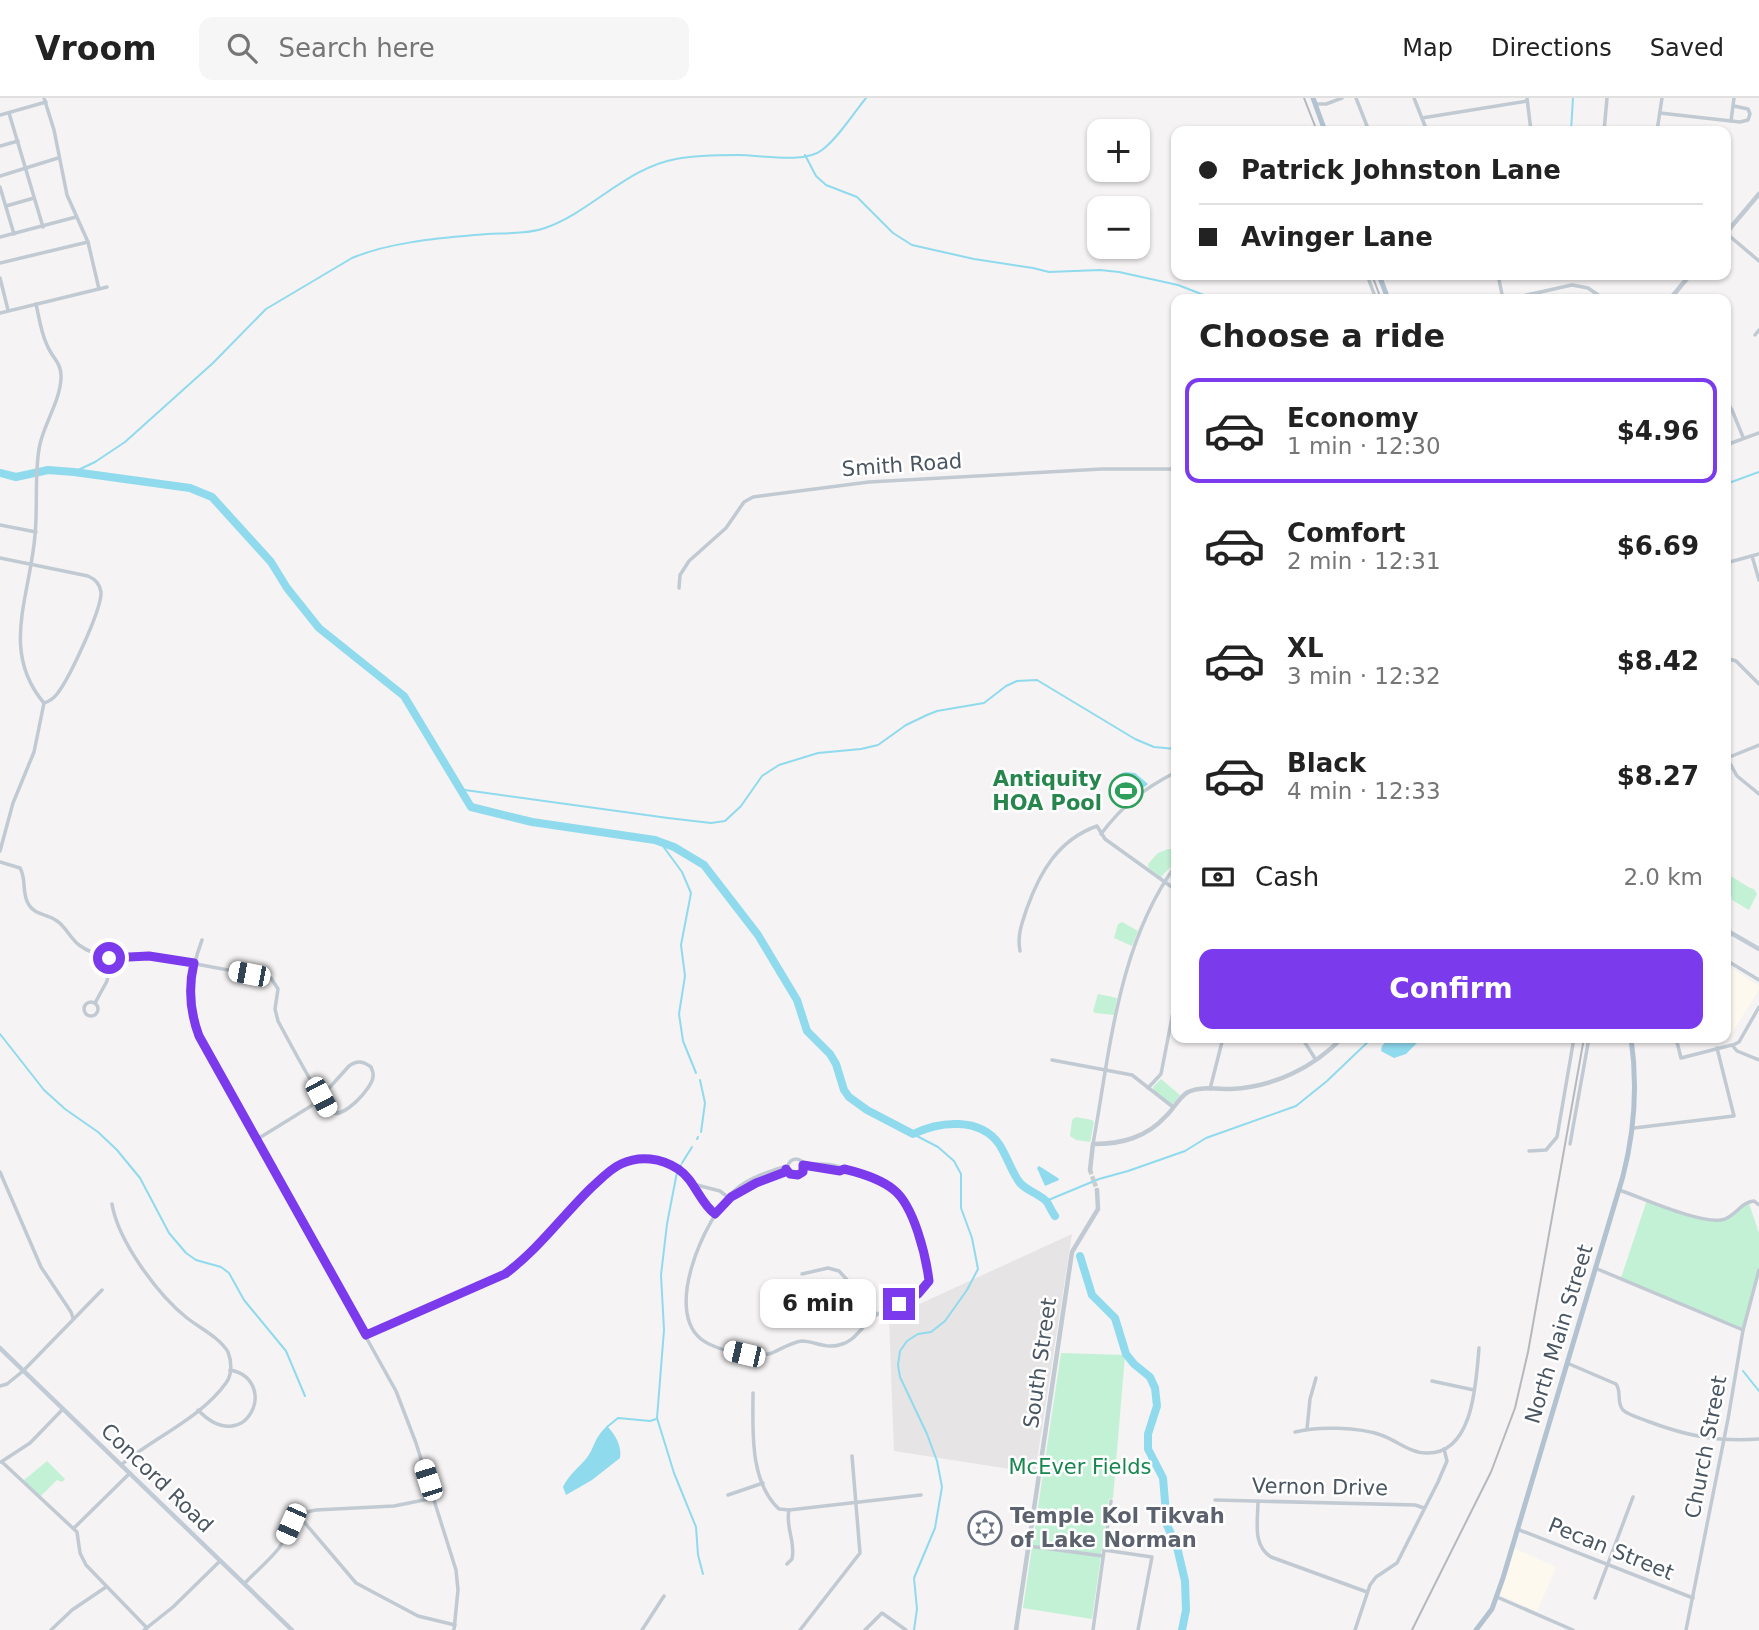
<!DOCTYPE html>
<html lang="en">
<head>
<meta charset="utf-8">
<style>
	:root { --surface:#fff; --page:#f6f6f6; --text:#222; --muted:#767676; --line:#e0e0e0; --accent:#7c3aed }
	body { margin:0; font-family:"DejaVu Sans",sans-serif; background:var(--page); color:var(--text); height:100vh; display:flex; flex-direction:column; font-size:26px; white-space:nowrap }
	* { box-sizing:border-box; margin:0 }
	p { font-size:23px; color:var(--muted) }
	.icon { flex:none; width:38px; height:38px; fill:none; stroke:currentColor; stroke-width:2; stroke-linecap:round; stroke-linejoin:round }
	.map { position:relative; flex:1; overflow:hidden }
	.details { position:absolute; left:1171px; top:196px; width:560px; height:749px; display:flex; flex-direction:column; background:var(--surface); border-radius:14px; box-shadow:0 2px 5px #0004 }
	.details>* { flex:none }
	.guide { position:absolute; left:1171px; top:28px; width:560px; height:154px; border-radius:14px; box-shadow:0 2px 5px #0004; display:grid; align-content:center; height:154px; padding:0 28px; background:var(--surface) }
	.tools { position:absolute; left:1087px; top:21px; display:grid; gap:14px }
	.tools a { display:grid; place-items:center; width:63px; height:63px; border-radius:14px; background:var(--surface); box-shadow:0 2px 5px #0004; font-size:35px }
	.end { position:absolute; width:32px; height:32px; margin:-16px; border:9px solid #7c3aed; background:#fff; box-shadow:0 0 0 4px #fff }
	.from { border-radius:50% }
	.bubble { position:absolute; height:49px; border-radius:14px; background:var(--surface); box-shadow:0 2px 5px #0004; font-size:23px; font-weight:700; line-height:49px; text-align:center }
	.car { position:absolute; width:21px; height:42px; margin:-21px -10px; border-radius:9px; box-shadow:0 0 5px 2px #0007; background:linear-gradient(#fff 24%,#345 0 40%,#fff 0 76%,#345 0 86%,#fff 0) }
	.guide b { display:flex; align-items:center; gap:24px; height:66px; font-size:26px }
	.guide b+b { border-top:2px solid var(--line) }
	.guide i { width:18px; height:18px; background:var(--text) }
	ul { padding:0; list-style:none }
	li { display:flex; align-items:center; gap:21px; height:105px; margin:0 14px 10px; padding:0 14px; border:4px solid transparent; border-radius:14px }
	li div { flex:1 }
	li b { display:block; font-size:26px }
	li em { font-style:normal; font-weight:700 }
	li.selected { border-color:var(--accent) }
	li>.icon { width:63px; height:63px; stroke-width:1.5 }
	h2 { padding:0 28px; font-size:32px; line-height:84px }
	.pay { display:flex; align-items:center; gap:18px; height:77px; padding:0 28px; font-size:26px }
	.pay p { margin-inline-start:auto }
	.cta { display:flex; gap:14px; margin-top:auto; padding:14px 28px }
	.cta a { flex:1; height:80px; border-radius:14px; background:var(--accent); color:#fff; font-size:28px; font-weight:700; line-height:80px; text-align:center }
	header { display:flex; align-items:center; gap:42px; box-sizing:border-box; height:98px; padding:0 35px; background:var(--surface); border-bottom:2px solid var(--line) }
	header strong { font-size:33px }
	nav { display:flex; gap:38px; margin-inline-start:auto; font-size:24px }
	.search { width:490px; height:63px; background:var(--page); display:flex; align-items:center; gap:18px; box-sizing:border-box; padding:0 24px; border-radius:14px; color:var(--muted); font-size:26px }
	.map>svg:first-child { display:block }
	.commercial { fill:#fdf9ef }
	.education { fill:#e6e4e5 }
	.green { fill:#c3f1d5 }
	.water { fill:#90daee }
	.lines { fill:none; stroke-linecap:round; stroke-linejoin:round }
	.stream { stroke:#90daee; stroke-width:2 }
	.river { stroke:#90daee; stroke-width:8 }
	.tertiary-tunnel { stroke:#caccce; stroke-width:4.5; stroke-dasharray:4.5 2; stroke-linecap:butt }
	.minor { stroke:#c1cad2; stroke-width:3.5 }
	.tertiary { stroke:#c1cad2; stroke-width:4.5 }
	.secondary { stroke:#c1cbd6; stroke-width:4.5 }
	.primary { stroke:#b3c2d1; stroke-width:5 }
	.rail { stroke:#b5b8bd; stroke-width:2 }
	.route { stroke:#7c3aed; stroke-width:9 }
	.labels { text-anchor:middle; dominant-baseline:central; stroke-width:5; stroke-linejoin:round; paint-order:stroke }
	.street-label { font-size:21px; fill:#4a5661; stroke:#fff }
	.leisure-label { font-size:21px; font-weight:bold; fill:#27864d; stroke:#fff; text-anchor:end }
	.park-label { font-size:21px; fill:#17864f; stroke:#fff }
	.worship-label { font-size:21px; font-weight:bold; fill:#5b616d; stroke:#fff; text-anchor:start }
</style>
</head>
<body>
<header>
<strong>Vroom</strong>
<div class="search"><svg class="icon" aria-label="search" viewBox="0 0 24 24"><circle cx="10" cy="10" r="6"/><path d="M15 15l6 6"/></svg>Search here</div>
<nav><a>Map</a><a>Directions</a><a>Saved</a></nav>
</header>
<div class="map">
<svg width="1759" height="1532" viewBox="0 0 1759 1532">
	<rect width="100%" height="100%" fill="#f5f3f3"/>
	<g class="commercial">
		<polygon points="1726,866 1759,888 1759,892 1727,943 1719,940 1726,940"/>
		<polygon points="1514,1450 1556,1469 1537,1514 1500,1497"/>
	</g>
	<polygon class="education" points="1072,1136 1035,1375 894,1353 889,1220"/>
	<g class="green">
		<polygon points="1168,751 1176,751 1176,763 1161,779 1149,770 1148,766 1158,755"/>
		<polygon points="1726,775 1750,790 1754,791 1757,796 1749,812 1732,802 1732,799 1727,796 1726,798"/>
		<polygon points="1122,824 1138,833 1132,848 1114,840 1118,826"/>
		<polygon points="1098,896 1117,900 1114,917 1095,915 1093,913"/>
		<polygon points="1161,981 1180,997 1172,1007 1154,993 1153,989"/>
		<polygon points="1076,1019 1092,1022 1094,1024 1090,1044 1076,1042 1070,1038 1072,1022"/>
		<path d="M1647,1102C1667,1109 1705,1127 1725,1120C1734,1118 1742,1109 1748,1103L1759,1135V1171L1743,1231L1621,1180Z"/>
		<polygon points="1061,1255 1125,1257 1113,1400 1109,1401 1092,1521 1023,1510"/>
		<polygon points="47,1363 65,1381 62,1384 57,1382 40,1399 23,1383"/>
	</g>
	<g class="water">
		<polygon points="1125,674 1135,675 1148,686 1126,703 1111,699 1120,676"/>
		<polygon points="1389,940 1422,940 1406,956 1394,960 1381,953 1382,948"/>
		<polygon points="1039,1068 1058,1080 1059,1082 1045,1088 1037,1070"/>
		<path d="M607,1328C615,1336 622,1348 620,1360L592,1382L566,1397L563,1389C568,1378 577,1371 585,1362C596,1349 592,1342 607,1328Z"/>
	</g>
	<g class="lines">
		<g class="stream">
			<polyline points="1571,33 1573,0"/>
			<polyline points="805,57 816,78 826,87 857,99 893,135 912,147 974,161 1033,170 1049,174 1100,172 1119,174 1178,187 1214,201"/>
			<path d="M74,374L95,364L125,344L213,265L266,211L352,160C393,143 443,140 487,136C506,135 527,136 545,130C591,114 626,70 676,61C697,57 718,57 739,57C760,57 805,66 822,52C839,39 852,17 866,0"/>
			<polyline points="1726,386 1759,374"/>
			<polyline points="458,689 465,692 668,720 711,725 725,723 741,708 762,678 779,667 818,655 861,651 878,647 906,627 927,617 937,613 984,605 1006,588 1017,583 1037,582 1135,641 1154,649 1176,651"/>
			<polyline points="660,744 682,774 691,795 681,847 685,878 679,916 683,943 696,975"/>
			<polyline points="0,936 44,992 65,1011 98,1034 117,1052 140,1080 169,1135 186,1155 196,1162 221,1169 229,1175 244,1202 286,1253 305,1298"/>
			<polyline points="700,982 705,1005 701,1034"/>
			<polyline points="913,1036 938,1049 954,1063 961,1076 961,1110 972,1140 978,1171 967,1192 945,1223 931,1234 918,1236 907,1243 900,1253 898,1267 900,1279 927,1336 937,1363 942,1389 935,1430 914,1480 917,1511 914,1532"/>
			<polyline points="697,1041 698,1039"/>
			<polyline points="682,1065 692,1049"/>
			<polyline points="681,1069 681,1067"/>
			<polyline points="677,1074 667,1126 661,1177 664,1232 657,1320 674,1375 696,1429 698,1457 703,1476"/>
			<polyline points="1046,1103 1099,1081 1128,1073 1185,1053 1206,1040 1296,1008 1327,983 1372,940"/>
			<polyline points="1743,1273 1759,1293"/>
			<polyline points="607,1329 618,1320 650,1323 656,1321"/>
		</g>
		<g class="river">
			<path d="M0,375L16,379L48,372L74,374L190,390L212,399L271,464L287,490L319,530L404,598L471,709L532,724L655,742L674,749L704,767L758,837L797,902L807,933L830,956L836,966L844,992L849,999L867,1012L913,1036C940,1023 980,1019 999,1046C1007,1058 1011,1073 1020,1085C1027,1093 1040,1096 1047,1104C1050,1109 1052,1114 1055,1118"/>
			<polyline points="1080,1158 1092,1197 1115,1220 1126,1256 1134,1266 1150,1279 1155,1290 1157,1308 1148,1336 1148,1351 1163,1380 1167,1427 1177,1449 1185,1483 1186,1512 1182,1532"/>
		</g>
		<polyline class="tertiary-tunnel" points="1090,1072 1097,1092"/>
		<g class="minor">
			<polyline points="44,0 54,32 67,97 88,144 99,191"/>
			<polyline points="1356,0 1369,33"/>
			<polyline points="1414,0 1427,33"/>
			<polyline points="1527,0 1531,33"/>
			<polyline points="1315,6 1326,6 1342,0"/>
			<polyline points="9,15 43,129"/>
			<polyline points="1660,15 1740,24 1748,22 1750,16 1748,11 1734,8"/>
			<polyline points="0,17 46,4"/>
			<polyline points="1422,20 1527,3"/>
			<polyline points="1731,23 1734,0"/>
			<polyline points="1604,33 1607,0"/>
			<polyline points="1657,33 1662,0"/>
			<polyline points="0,48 18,43"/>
			<polyline points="0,78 58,60"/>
			<polyline points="0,89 14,136"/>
			<polyline points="6,108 34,100"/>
			<polyline points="1726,135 1759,163"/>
			<polyline points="0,139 76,119"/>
			<polyline points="0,165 88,144"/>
			<polyline points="1367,177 1376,201"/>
			<polyline points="1498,177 1503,201"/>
			<polyline points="0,180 8,212"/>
			<polyline points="1509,201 1572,187 1588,190 1604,201"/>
			<path d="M36,206C39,219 41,235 47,247C52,260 62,265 61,280C60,303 45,324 40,346C34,371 38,409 35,437C30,499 0,553 44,605"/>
			<polyline points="0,215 107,189"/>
			<polyline points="1755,237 1759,232"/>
			<polyline points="1726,303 1732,312 1743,339"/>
			<polyline points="1726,347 1759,335"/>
			<polyline points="0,427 36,434"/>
			<polyline points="1752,458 1759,482"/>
			<path d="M0,460L88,478C95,481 100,486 101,494C102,511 69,581 57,596C54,600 50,603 44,605L34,654L13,705L0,753"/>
			<polyline points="1726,465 1759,456"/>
			<polyline points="679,490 680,477 689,463 726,430 744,404 753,399 869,384 1102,371 1176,371"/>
			<polyline points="1726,560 1736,563 1759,586"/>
			<polyline points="1727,660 1737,678 1759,696"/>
			<polyline points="1727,660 1759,647"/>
			<path d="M1101,736C1123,707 1143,691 1176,674"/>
			<path d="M0,764L20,770C27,782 21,795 29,807C35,817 48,816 57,823C66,829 70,840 79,847C105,866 134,856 164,860L271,880L278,891L275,911L278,923C285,936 324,1009 331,1014C343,1022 372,990 373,979C374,974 372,973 371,969C363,963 357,962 349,968L321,999L311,1008L256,1042"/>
			<path d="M202,842C187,881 188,915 206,952L396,1293L416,1345L456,1472L458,1492L454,1532"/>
			<polyline points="1726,846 1731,835"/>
			<path d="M1020,853C1017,837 1022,825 1027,810C1040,774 1058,742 1097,728L1105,741L1176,792"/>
			<polyline points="1726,862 1759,882"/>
			<circle cx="91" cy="911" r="7"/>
			<polyline points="95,905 107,883 111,860"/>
			<polyline points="1302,940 1316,962"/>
			<polyline points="1676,940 1681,960 1732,947 1737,953 1759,962"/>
			<polyline points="1733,947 1739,944 1759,909"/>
			<polyline points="1052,962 1132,977 1173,1009"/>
			<polyline points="1148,990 1161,976 1176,899"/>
			<polyline points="1210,991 1223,940"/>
			<polyline points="1634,1030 1734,1018 1717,950"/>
			<path d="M1093,1046C1110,953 1118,846 1176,767"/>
			<polyline points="1570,1046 1589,940"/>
			<polyline points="1529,1053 1546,1052 1557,1039 1574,940"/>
			<circle cx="796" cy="1069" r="8"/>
			<polyline points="808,1067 840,1073 843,1070"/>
			<path d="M787,1071L784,1069C767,1074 749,1080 735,1092C706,1117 657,1222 709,1246C726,1254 754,1261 772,1255C781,1251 792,1244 802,1243C814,1243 825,1251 839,1247C854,1244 860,1231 871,1221C884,1209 905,1207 918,1196C922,1193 925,1187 928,1183C926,1158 914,1109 895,1093C884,1083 869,1079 856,1074C836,1067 825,1064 803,1067"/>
			<polyline points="0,1074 41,1169 71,1214 73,1220"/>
			<polyline points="693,1086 720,1093 729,1100"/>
			<path d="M1619,1092C1643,1100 1697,1125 1721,1122C1735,1120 1740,1104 1754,1103L1759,1107"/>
			<polyline points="731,1099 756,1085 785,1074 786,1071"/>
			<path d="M112,1106C118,1143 158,1197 187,1220C200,1230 220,1240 228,1254C232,1264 232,1277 226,1285C200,1321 153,1340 121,1367"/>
			<polyline points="1595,1170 1743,1232"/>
			<polyline points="802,1176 828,1170 839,1173 873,1210 876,1217"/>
			<path d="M366,1237L505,1176C538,1152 563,1117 592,1089C602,1080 610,1071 621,1066C640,1057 661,1060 678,1071C695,1082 699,1104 715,1116"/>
			<path d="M1567,1265L1616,1286C1622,1294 1616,1304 1623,1312C1628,1317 1640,1320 1647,1323C1687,1338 1716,1344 1759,1341"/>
			<polyline points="1432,1283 1474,1292"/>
			<polyline points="0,1288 7,1286 23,1273 102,1192"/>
			<path d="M753,1295C753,1332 749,1383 779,1411L789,1412L921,1397"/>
			<path d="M198,1312C246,1362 281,1282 230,1272"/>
			<polyline points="1307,1331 1310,1301 1316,1280"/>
			<path d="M1295,1334C1317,1328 1359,1329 1381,1337C1396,1342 1410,1355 1426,1355C1474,1357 1476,1283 1479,1250"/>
			<polyline points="1,1364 30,1345 63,1311"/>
			<polyline points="2,1364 77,1434 80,1455 86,1467 147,1530"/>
			<polyline points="728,1397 763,1385"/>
			<polyline points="1215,1402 1415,1407 1424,1410"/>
			<path d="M1258,1403C1258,1423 1252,1447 1271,1459L1367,1494"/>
			<polyline points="299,1418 356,1485 418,1518 455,1527"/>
			<polyline points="74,1430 130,1375"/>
			<polyline points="1517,1431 1693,1500"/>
			<polyline points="1028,1448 1103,1458"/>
			<polyline points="1104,1452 1152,1459 1138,1532"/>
			<path d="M787,1466L792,1461C796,1444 785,1429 789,1412"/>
			<path d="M244,1486C255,1474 269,1463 279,1450C292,1432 289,1416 316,1412L394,1408L434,1400"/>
			<polyline points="1497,1499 1573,1532"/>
			<polyline points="1595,1500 1633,1399"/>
			<polyline points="51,1532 72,1512 106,1489"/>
			<polyline points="144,1532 173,1509 220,1463"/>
			<polyline points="642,1532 664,1498"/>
			<polyline points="800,1532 860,1455 852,1358"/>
			<polyline points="865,1532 882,1515 906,1532"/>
			<polyline points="1093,1532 1111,1403"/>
			<polyline points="1355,1532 1370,1487 1376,1479 1397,1465 1438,1384 1447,1363 1444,1351"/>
			<polyline points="1686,1532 1728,1321 1743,1232 1759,1172"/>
		</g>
		<g class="tertiary">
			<polyline points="1726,135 1759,96"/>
			<polyline points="1670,201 1690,177"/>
			<path d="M1090,1072L1093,1046C1121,1046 1146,1040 1166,1018C1174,1011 1178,1000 1188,994C1200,988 1218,991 1231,991C1273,989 1313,970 1342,940"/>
			<polyline points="1016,1532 1072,1154 1098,1111 1097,1092"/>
		</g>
		<g class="secondary">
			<polyline points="1726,832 1759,851"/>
			<polyline points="0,1250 292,1532"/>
		</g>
		<g class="primary">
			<polyline points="1313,0 1325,33"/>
			<polyline points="1379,177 1388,201"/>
			<path d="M1476,1532L1492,1511L1503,1480L1623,1078C1635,1031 1638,988 1631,940"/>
		</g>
		<g class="rail">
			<polyline points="1304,0 1317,33"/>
			<polyline points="1372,177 1381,201"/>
			<polyline points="1412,1532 1491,1374 1515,1310 1528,1254 1584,940"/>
		</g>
	</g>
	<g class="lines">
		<path class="route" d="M109,860L149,858L194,865C188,890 190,914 199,938L366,1237L505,1176C538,1152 563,1117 592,1089C602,1080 610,1071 621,1066C640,1057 661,1060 678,1071C695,1082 699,1104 715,1116L731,1099L756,1085L785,1074L786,1071L790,1076L798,1077L803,1074V1067L840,1073L844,1071C861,1075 881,1081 894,1092C914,1108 926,1158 929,1183L918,1196L899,1206"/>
	</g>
	<defs>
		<symbol id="stadium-ring" viewBox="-11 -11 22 22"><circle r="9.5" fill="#fff" stroke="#2e9e5b" stroke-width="1.5"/><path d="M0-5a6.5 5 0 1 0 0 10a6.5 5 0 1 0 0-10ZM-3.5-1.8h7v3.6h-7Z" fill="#2e9e5b"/></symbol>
		<symbol id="synagogue-ring" viewBox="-11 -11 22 22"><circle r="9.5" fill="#fff" stroke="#6b7280" stroke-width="1.5"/><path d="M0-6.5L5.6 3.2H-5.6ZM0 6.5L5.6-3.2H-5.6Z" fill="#6b7280"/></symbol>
	</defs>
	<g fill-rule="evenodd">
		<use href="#stadium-ring" x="1107" y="674" width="38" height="38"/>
		<use href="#synagogue-ring" x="966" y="1411" width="38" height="38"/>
	</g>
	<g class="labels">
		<g class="street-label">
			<text transform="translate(902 367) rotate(-4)">Smith Road</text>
			<text transform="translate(1559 1236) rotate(-73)">North Main Street</text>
			<text transform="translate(1040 1265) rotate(-82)">South Street</text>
			<text transform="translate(1706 1349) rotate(-79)">Church Street</text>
			<text transform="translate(157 1380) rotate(44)">Concord Road</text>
			<text transform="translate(1320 1389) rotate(1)">Vernon Drive</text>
			<text transform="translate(1611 1451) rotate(22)">Pecan Street</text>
		</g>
		<g class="leisure-label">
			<text x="1102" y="681">Antiquity<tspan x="1102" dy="24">HOA Pool</tspan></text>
		</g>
		<g class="park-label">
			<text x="1080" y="1369">McEver Fields</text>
		</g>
		<g class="worship-label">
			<text x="1010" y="1418">Temple Kol Tikvah<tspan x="1010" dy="24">of Lake Norman</tspan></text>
		</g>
	</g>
</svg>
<div class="tools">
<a>+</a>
<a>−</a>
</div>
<i class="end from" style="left:109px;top:860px"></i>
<i class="end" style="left:899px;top:1206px"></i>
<div class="bubble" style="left:760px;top:1181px;width:116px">6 min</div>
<i class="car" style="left:249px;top:876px;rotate:281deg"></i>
<i class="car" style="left:321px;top:999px;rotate:152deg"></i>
<i class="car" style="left:744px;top:1256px;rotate:283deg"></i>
<i class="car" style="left:428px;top:1382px;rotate:342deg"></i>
<i class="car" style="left:291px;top:1426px;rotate:204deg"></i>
<div class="guide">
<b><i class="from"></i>Patrick Johnston Lane</b>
<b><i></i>Avinger Lane</b>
</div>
<section class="details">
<h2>Choose a ride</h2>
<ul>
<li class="selected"><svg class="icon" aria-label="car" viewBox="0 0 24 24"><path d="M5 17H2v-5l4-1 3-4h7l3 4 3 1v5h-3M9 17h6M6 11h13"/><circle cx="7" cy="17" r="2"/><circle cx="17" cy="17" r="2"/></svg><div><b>Economy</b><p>1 min · 12:30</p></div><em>$4.96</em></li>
<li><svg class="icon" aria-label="car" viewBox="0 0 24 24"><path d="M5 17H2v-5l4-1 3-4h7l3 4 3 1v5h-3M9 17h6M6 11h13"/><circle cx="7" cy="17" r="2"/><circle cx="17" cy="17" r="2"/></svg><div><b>Comfort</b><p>2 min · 12:31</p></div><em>$6.69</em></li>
<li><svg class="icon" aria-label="car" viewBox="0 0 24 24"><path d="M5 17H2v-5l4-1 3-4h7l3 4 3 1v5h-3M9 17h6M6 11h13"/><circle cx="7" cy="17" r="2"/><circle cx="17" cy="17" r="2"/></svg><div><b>XL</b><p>3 min · 12:32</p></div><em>$8.42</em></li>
<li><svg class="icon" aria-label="car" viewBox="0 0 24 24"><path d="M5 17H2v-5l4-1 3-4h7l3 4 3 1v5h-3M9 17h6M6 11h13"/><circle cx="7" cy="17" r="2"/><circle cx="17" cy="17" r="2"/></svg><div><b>Black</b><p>4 min · 12:33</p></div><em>$8.27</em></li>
</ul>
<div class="pay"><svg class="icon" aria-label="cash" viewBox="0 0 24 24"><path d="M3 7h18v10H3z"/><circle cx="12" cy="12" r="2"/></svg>Cash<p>2.0 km</p></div>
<div class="cta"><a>Confirm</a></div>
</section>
</div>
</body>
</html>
